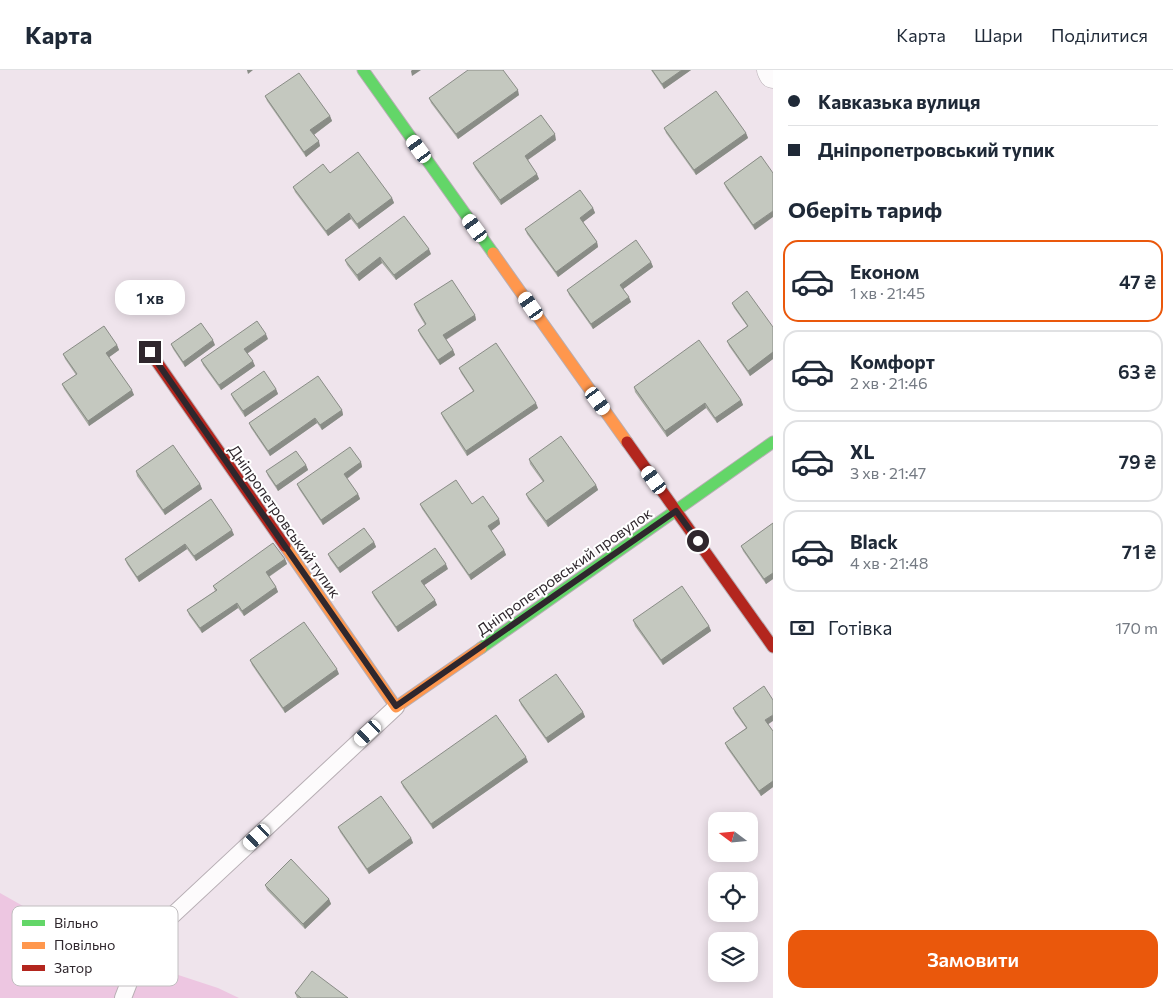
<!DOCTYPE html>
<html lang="uk">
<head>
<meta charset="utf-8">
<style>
	:root { --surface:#fff; --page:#f6f6f7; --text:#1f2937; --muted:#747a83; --line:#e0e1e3; --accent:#ea580c }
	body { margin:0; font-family:Commissioner,sans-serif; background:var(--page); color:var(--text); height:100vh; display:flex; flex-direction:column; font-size:19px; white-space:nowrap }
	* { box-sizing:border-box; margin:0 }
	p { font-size:16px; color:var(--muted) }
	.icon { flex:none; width:28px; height:28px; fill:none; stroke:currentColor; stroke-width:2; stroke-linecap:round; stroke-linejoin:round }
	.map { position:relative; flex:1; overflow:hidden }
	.panel { display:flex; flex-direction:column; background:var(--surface); width:400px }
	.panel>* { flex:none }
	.hud { display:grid; align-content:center; height:110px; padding:0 15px; background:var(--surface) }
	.needle { width:32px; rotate:286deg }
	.tools { position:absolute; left:708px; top:742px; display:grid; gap:10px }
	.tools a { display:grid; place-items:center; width:50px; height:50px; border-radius:10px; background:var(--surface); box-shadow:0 2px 12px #0003; font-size:25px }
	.end { position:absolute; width:22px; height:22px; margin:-11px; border:6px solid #2f272d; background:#fff; box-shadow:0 0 0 2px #fff }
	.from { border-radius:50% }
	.bubble { position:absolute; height:35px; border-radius:15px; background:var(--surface); box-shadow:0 2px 12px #0003; font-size:16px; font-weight:600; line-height:35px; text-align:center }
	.car { position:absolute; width:15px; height:30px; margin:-15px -8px; border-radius:6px; box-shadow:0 0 4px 1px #0007; background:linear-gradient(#fff 24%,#345 0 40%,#fff 0 76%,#345 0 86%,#fff 0) }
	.hud b { display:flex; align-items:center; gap:18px; height:48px; font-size:19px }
	.hud b+b { border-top:1px solid var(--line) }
	.hud i { width:12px; height:12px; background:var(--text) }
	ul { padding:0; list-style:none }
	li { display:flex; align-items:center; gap:15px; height:82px; margin:0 10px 8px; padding:0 5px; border:2px solid var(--line); border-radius:15px }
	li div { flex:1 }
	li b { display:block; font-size:19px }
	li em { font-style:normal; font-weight:600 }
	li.current { border-color:var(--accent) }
	li>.icon { width:45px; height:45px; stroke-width:1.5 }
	h2 { padding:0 15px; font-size:22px; line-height:60px }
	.pay { display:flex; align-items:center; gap:12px; height:55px; padding:0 15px; font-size:19px }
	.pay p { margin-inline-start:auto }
	.primary-button { display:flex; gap:10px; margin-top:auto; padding:10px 15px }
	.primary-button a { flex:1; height:58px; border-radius:15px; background:var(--accent); color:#fff; font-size:20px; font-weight:600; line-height:58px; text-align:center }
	header { display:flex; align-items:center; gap:30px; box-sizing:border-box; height:70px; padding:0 25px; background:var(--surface); border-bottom:1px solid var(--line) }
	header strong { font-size:24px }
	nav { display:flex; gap:28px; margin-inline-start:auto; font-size:18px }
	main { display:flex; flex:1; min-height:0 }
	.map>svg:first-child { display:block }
	.green { fill:#edc6e1 }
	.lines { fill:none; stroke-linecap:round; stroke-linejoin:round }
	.lane-casing { stroke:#b7aeb4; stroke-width:18 }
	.street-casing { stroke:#b7aeb4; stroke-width:29 }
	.fast-casing { stroke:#b7aeb4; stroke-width:13 }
	.slow-casing { stroke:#b7aeb4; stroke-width:13 }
	.jam-casing { stroke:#b7aeb4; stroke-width:13 }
	.lane { stroke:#fdfbfc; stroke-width:16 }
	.street { stroke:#fdfbfc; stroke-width:28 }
	.fast { stroke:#63d668; stroke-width:11 }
	.slow { stroke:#ff974d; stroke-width:11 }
	.jam { stroke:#b3261e; stroke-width:11 }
	.wall { fill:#a9aca4 }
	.shaded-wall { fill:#898c86 }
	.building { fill:#c4c8bf; stroke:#898c86 }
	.route { stroke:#2f272d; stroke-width:6 }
	.labels { text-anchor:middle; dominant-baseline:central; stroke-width:4; stroke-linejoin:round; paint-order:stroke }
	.street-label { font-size:15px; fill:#2f272d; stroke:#fff }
	.key { fill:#fff; stroke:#c1bec0; stroke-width:1 }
	.key-label { font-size:14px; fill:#2f272d }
</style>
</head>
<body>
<header>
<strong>Карта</strong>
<nav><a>Карта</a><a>Шари</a><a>Поділитися</a></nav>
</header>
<main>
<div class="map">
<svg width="773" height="928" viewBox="0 0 773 928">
	<rect width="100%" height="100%" fill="#efe4ec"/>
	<polygon class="green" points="0,823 99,879 218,918 239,928 0,928"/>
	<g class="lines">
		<defs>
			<polyline id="lane" points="123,928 145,871 396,637"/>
			<polyline id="street" points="771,0 773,4"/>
			<g id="fast">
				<polyline points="363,0 493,183"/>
				<polyline points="481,578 773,372"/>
			</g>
			<g id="slow">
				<polyline points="493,183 627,372"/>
				<polyline points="285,476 396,637 481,578"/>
			</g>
			<g id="jam">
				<polyline points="150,282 285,476"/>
				<polyline points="627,372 773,577"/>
			</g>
		</defs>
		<use href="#lane" class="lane-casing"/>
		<use href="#street" class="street-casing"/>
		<use href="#fast" class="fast-casing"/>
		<use href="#slow" class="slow-casing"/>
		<use href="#jam" class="jam-casing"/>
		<use href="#lane" class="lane"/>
		<use href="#street" class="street"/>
		<use href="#fast" class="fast"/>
		<use href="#slow" class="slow"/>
		<use href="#jam" class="jam"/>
	</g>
	<g class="wall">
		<polygon points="651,0 691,0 664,19"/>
		<polygon points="519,25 458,69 431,33 429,28"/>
		<polygon points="265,26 330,46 332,51 314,65 320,76 306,87 267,31"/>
		<polygon points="664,58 746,63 748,68 696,105 666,63"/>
		<polygon points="556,70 528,90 539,109 501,135 475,98 473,93"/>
		<polygon points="761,86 755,160 726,118 724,113"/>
		<polygon points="330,103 392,128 394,133 359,159 351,149 328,166 295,122 293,117"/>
		<polygon points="593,138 595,143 583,152 597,172 598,177 558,207 527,164 525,159"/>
		<polygon points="431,184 396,210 382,193 359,211 347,195 345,190"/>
		<polygon points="651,192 653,197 623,219 631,232 593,259 569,225 567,220"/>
		<polygon points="732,233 773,257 773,289 750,306 729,276 727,271 747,256 734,238"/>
		<polygon points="414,234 475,245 476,250 446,270 453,280 455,285 440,295 420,265 418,260 425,255 416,240"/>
		<polygon points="268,269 247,284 255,296 221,320 203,295 201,290"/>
		<polygon points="171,274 215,275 185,297 173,279"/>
		<polygon points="117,275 119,280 109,287 134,325 89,356 64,319 62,314 76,305 65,289 63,284"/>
		<polygon points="459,298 538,338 467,386 443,348 441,343 473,321 461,303"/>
		<polygon points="634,317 741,330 743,335 717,353 706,338 667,367 635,322"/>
		<polygon points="276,319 278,324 245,347 233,329 231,324"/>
		<polygon points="342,340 343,345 322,360 317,353 270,386 251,358 249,353"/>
		<polygon points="529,389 596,415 598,420 548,457 528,429 526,424 543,412 530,394"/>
		<polygon points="361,392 362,397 347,409 358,424 360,429 323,455 299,419 297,414"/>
		<polygon points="306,395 308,400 278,421 268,406 266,401"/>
		<polygon points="136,401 200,414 202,419 165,445 137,406"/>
		<polygon points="211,429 234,465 196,491 187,479 139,512 127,494 125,489"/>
		<polygon points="420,434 472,434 499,449 500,454 491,461 504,480 506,485 471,510 422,439"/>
		<polygon points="773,453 773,509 766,514 743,481 741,476"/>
		<polygon points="374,472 376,477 340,503 330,489 328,484"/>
		<polygon points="285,489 287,494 269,507 276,517 278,522 244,546 238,538 202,563 189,545 187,540 215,521 213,516"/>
		<polygon points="448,499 424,515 437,535 398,562 374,527 372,522"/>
		<polygon points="633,550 709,556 711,561 663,595 635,556"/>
		<polygon points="250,590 339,604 285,643 252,595"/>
		<polygon points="519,630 583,642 585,647 548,673 521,635"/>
		<polygon points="733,638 768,654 773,661 773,717 761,726 727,678 725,673 746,658 735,643"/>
		<polygon points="528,692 433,759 403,717 401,712"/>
		<polygon points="338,757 411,768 413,773 369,804 340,762"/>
		<polygon points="265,815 329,829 331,834 305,859 267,820"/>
		<polygon points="295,923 348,928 297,928"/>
	</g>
	<g class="shaded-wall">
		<polygon points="247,0 253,0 248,4"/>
		<polygon points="412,0 421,0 412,6 411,1"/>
		<polygon points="682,0 691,0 664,19 662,14"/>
		<polygon points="518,20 519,25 458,69 456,64"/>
		<polygon points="330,46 332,51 312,66 310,60"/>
		<polygon points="746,63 748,68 696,105 694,100"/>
		<polygon points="555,64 556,70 526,91 525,86"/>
		<polygon points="319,71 320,76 306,87 304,82"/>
		<polygon points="537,104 539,109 501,135 500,130"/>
		<polygon points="392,128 394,133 359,159 357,154"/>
		<polygon points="593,138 595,143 582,153 580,148"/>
		<polygon points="773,141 773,147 755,160 753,155"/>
		<polygon points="349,143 351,149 328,166 326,161"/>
		<polygon points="597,172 598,177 558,207 556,202"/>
		<polygon points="429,179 431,184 396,210 394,205"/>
		<polygon points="380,187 382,193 359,211 357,205"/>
		<polygon points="651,192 653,197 622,220 620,215"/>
		<polygon points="629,227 631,232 593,259 591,254"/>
		<polygon points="475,245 476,250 445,270 443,265"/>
		<polygon points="266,264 268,269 246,284 244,279"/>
		<polygon points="213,270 215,275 185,297 183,292"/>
		<polygon points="117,275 119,280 108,288 106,283"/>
		<polygon points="453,280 455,285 440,295 438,290"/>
		<polygon points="773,282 773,289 750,306 748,301"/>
		<polygon points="253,291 255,296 221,320 219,315"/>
		<polygon points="276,319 278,324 245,347 243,341"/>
		<polygon points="132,320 134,325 89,356 88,351"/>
		<polygon points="741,330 743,335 717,353 715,348"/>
		<polygon points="536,333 538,338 467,386 466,381"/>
		<polygon points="705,333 706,338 667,367 665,361"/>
		<polygon points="342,340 343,345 322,360 320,355"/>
		<polygon points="315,348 317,353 270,386 268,381"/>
		<polygon points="361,392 362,397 346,409 344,404"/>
		<polygon points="306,395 308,400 278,421 276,416"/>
		<polygon points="200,414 202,419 165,445 163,440"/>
		<polygon points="596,415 598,420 548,457 546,451"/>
		<polygon points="358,424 360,429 323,455 321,450"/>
		<polygon points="499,449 500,454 490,462 488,456"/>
		<polygon points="232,460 234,465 196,491 194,486"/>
		<polygon points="374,472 376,477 340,503 338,498"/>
		<polygon points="185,474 187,479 139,512 137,507"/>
		<polygon points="504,480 506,485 471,510 469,505"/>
		<polygon points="285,489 287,494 268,507 266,502"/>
		<polygon points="446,494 448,499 423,516 421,511"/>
		<polygon points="773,503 773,509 766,514 764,509"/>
		<polygon points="276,517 278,522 244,546 242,541"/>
		<polygon points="435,530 437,535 398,562 396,557"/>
		<polygon points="237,533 238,538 202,563 200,558"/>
		<polygon points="709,556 711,561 663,595 661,590"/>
		<polygon points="337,599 339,604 285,643 283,638"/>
		<polygon points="583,642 585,647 548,673 546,668"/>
		<polygon points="773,645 773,651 767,655 765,650"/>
		<polygon points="526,687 528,692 433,759 431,754"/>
		<polygon points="773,711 773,717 761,726 759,721"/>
		<polygon points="411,768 413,773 369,804 367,799"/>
		<polygon points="329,829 331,834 305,859 303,854"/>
	</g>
	<g class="building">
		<polygon points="468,0 503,0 518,20 456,64 429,28"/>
		<polygon points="652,0 682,0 662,14"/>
		<polygon points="299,3 330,46 310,60 319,71 304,82 265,26"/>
		<polygon points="716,21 746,63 694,100 664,58"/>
		<polygon points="541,45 555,64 525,86 537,104 500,130 473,93"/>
		<polygon points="358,82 392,128 357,154 349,143 326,161 293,117 323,94 330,103"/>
		<polygon points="761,86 773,103 773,141 753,155 724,113"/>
		<polygon points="580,120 593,138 580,148 597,172 556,202 525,159"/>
		<polygon points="404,146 429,179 394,205 380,187 357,205 345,190"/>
		<polygon points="636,170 651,192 620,215 629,227 591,254 567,220"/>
		<polygon points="452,210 475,245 443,265 453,280 438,290 418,260 426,254 414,234"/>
		<polygon points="747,221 773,257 773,282 748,301 727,271 748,256 732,233"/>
		<polygon points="257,251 266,264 244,279 253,291 219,315 201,290"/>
		<polygon points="201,253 213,270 183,292 171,274"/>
		<polygon points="104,256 117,275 106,283 132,320 88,351 62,314 77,304 63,284"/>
		<polygon points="699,270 741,330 715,348 705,333 665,361 634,317"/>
		<polygon points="496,273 536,333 466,381 441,343 474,321 459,298"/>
		<polygon points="264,301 276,319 243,341 231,324"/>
		<polygon points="318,306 342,340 320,355 315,348 268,381 249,353"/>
		<polygon points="561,366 596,415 546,451 526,424 544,411 529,389"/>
		<polygon points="173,375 200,414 163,440 136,401"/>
		<polygon points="350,377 361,392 344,404 358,424 321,450 297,414"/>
		<polygon points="296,381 306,395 276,416 266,401"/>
		<polygon points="456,410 472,434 483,426 499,449 488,456 504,480 469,505 420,434"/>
		<polygon points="211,429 232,460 194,486 185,474 137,507 125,489"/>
		<polygon points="773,453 773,503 764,509 741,476"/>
		<polygon points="364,458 374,472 338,498 328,484"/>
		<polygon points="273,473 285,489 266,502 276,517 242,541 237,533 200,558 187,540 217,520 213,516"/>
		<polygon points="435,478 446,494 421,511 435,530 396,557 372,522"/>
		<polygon points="682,516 709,556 661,590 633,550"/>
		<polygon points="304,552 337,599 283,638 250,590"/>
		<polygon points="556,604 583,642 546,668 519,630"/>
		<polygon points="764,616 773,630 773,645 765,650 773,661 773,711 759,721 725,673 747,658 733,638"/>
		<polygon points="496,645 526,687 431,754 401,712"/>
		<polygon points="381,726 411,768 367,799 338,757"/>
		<polygon points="291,789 329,829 303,854 265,815"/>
		<polygon points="312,901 348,928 301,928 295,923"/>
	</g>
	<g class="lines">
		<polyline class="route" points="150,282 396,636 676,441 698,471"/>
	</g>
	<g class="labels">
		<g class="street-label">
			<text transform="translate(285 451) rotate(55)">Дніпропетровський тупик</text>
			<text transform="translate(564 501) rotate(-35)">Дніпропетровський провулок</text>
		</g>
	</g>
	<rect x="12" y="836" width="166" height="80" rx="8" class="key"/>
	<rect x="22" y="850" width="23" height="6" fill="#63d668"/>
	<rect x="22" y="872" width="23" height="7" fill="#ff974d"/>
	<rect x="22" y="895" width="23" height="6" fill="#b3261e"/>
	<g class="key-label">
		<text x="54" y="858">Вільно</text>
		<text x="54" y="880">Повільно</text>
		<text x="54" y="903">Затор</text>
	</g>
</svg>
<div class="tools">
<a><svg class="needle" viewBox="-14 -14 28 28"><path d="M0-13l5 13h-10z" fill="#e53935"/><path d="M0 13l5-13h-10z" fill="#747a83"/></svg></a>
<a><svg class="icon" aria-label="locate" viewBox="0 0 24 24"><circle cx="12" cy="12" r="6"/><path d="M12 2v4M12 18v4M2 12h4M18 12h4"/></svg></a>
<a><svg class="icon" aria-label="layers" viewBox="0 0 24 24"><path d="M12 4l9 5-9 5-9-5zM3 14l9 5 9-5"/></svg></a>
</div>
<i class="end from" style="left:698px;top:471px"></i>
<i class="end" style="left:150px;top:282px"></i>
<div class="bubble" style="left:115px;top:210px;width:70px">1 хв</div>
<i class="car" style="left:419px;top:79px;rotate:324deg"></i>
<i class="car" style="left:475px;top:158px;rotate:324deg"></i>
<i class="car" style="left:531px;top:236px;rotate:325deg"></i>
<i class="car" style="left:598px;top:331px;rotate:144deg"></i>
<i class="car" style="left:654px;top:410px;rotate:324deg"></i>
<i class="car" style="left:368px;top:663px;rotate:227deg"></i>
<i class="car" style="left:257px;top:767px;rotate:227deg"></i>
</div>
<section class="panel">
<div class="hud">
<b><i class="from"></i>Кавказька вулиця</b>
<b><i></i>Дніпропетровський тупик</b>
</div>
<h2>Оберіть тариф</h2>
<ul>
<li class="current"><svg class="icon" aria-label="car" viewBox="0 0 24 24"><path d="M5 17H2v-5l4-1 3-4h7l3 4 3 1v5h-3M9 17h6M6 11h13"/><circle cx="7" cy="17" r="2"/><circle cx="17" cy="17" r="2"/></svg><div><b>Економ</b><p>1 хв · 21:45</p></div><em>47 ₴</em></li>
<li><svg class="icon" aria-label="car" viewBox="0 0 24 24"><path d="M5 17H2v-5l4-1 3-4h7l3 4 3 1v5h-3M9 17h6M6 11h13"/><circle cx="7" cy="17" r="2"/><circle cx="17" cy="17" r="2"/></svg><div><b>Комфорт</b><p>2 хв · 21:46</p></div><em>63 ₴</em></li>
<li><svg class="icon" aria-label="car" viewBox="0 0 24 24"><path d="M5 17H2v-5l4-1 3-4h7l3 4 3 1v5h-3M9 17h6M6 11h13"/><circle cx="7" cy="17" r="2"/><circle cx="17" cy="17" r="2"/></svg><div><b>XL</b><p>3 хв · 21:47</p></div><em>79 ₴</em></li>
<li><svg class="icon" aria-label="car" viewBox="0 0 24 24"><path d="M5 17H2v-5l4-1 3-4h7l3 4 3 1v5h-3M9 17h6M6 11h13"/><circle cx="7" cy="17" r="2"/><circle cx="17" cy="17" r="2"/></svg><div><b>Black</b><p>4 хв · 21:48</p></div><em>71 ₴</em></li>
</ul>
<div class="pay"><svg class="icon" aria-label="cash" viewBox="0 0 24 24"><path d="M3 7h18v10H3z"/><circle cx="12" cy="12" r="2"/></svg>Готівка<p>170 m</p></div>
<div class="primary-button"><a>Замовити</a></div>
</section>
</main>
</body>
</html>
